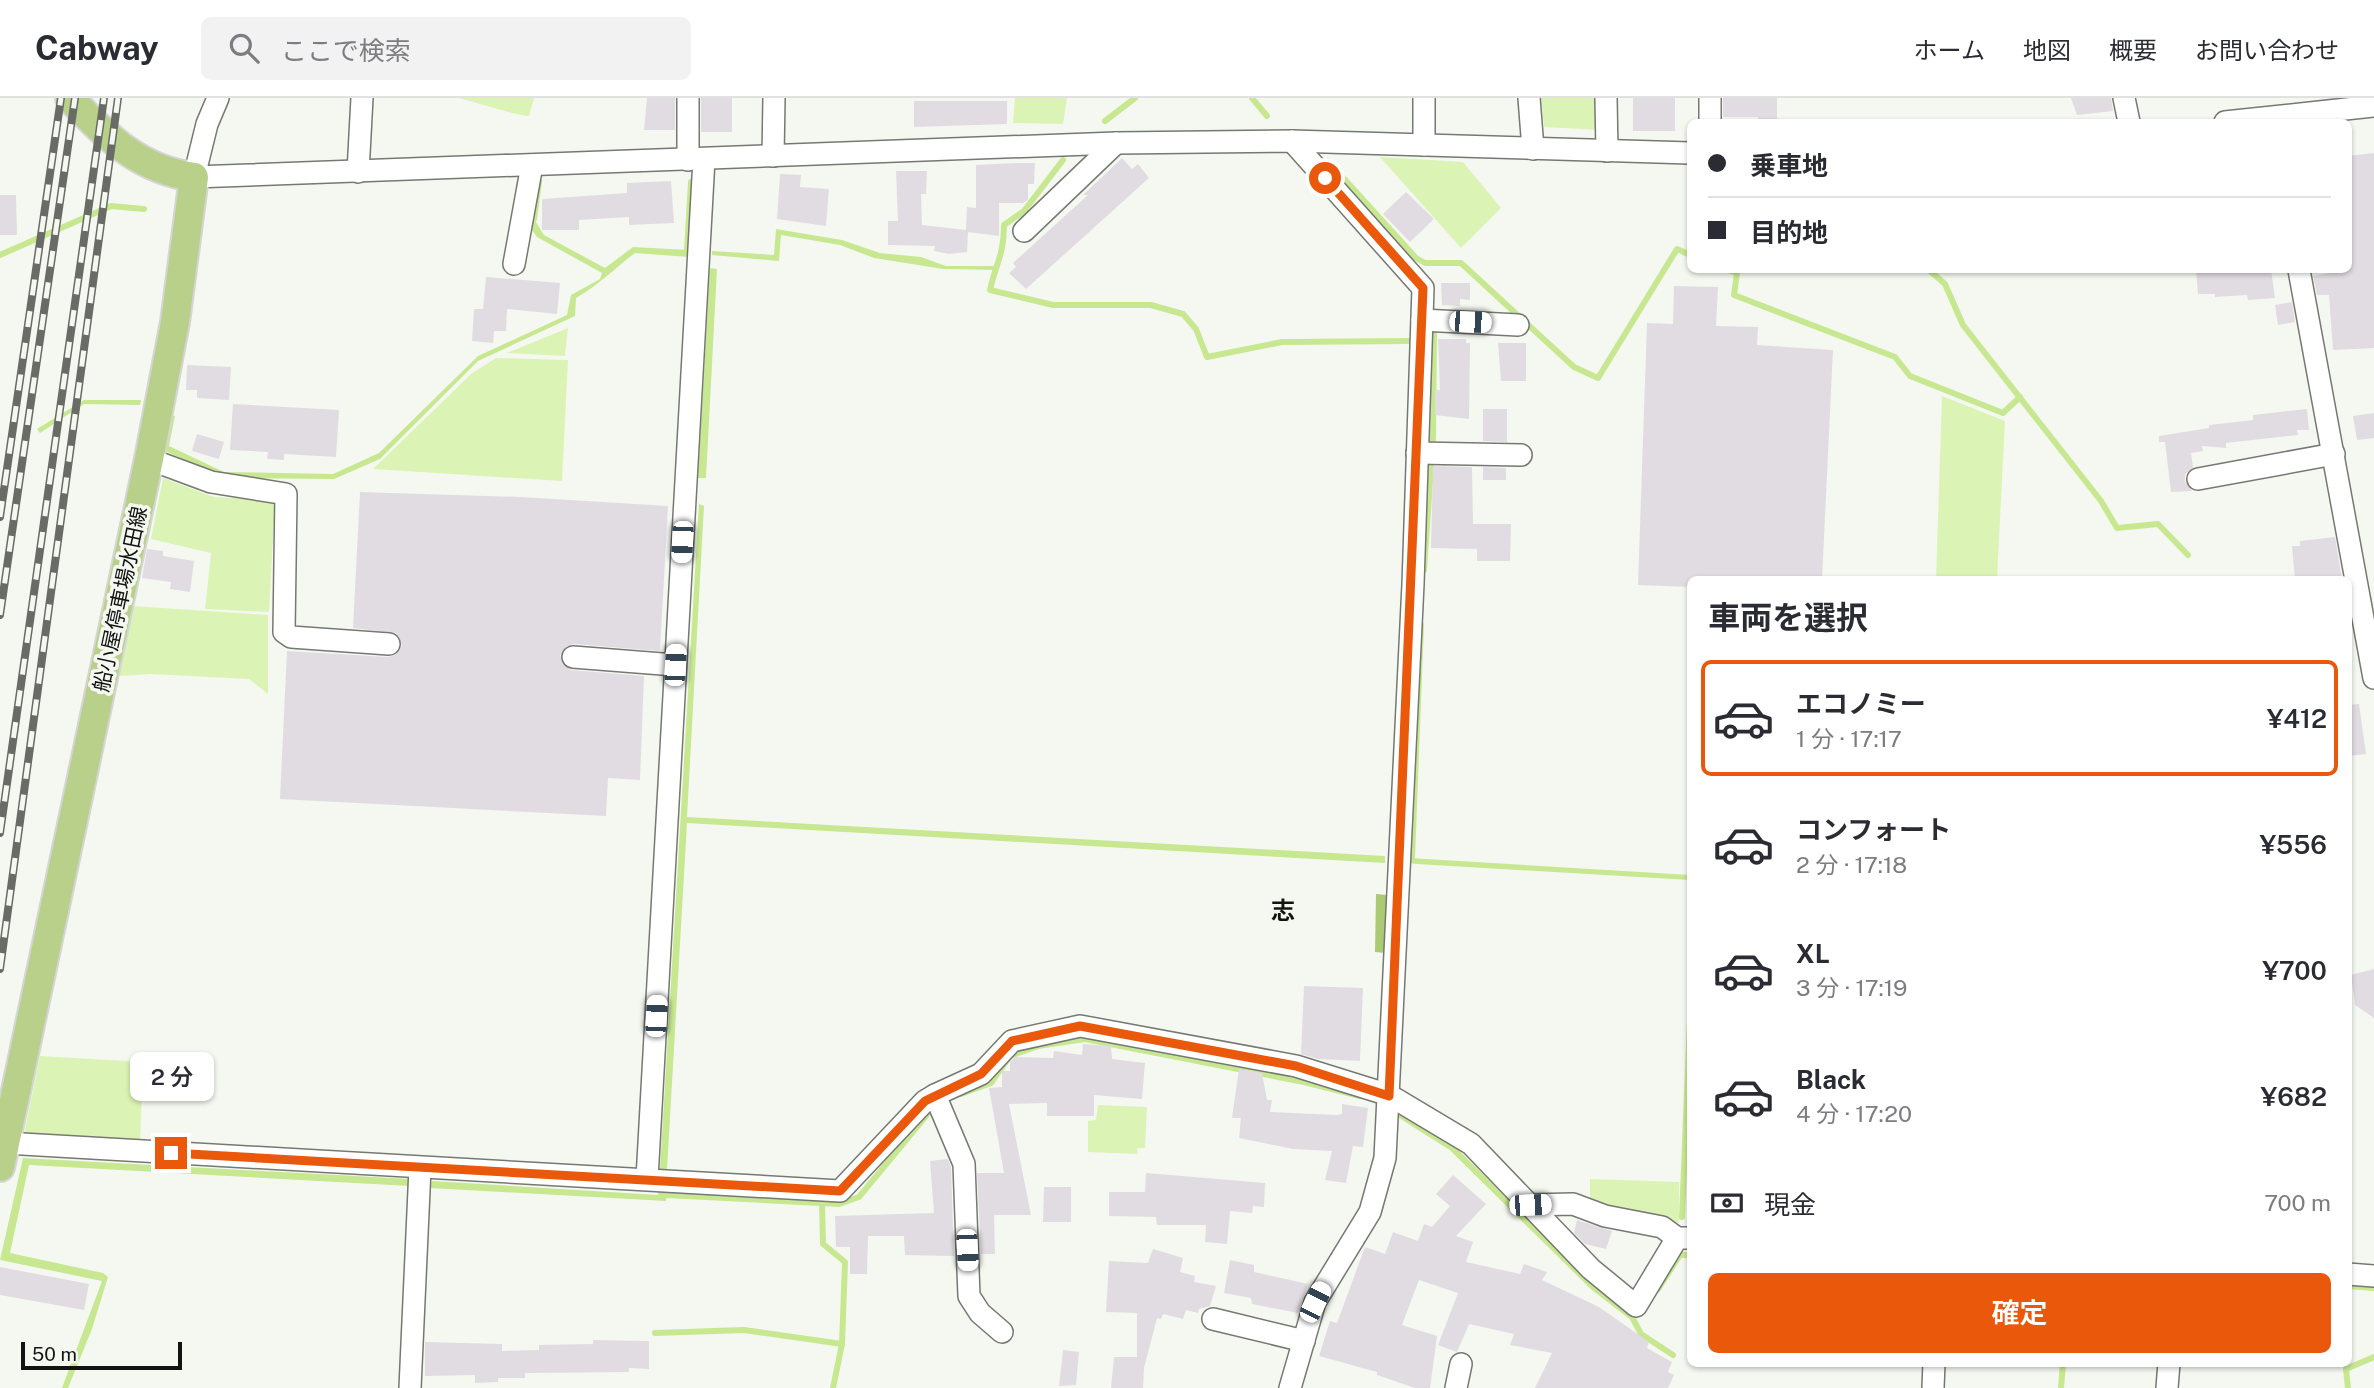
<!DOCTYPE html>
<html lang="ja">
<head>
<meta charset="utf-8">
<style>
	:root { --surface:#fff; --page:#f2f2f3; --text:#2b2b33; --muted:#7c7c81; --line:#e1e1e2; --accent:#ea580c }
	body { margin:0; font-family:"Public Sans","Noto Sans JP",sans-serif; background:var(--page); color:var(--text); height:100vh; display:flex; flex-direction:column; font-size:26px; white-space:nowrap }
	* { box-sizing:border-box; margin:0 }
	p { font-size:23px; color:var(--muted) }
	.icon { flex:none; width:38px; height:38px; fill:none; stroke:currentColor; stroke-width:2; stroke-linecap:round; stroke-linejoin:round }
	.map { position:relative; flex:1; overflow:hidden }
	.panel { position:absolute; left:1687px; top:478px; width:665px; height:791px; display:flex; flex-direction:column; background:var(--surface); border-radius:10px; box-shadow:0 2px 5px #0004 }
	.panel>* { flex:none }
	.guide { position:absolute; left:1687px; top:21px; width:665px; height:154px; border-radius:10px; box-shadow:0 2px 5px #0004; display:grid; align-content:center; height:154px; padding:0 21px; background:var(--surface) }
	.scale { position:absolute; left:21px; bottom:18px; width:161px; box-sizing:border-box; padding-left:7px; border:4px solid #131411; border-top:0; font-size:19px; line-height:24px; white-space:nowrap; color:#131411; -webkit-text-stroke:5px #f5f8f1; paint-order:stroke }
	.end { position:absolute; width:32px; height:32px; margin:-16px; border:9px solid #ea580c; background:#fff; box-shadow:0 0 0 4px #fff }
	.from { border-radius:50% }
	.bubble { position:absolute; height:49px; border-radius:10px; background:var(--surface); box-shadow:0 2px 5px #0004; font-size:23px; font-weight:600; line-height:49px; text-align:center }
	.car { position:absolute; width:21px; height:42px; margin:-21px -10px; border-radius:9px; box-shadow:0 0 5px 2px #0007; background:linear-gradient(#fff 24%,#345 0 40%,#fff 0 76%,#345 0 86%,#fff 0) }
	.guide b { display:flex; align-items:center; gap:24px; height:66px; font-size:26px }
	.guide b+b { border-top:2px solid var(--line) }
	.guide i { width:18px; height:18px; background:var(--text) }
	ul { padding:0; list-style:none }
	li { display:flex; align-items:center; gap:21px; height:116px; margin:0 14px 10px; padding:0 7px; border:4px solid transparent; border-radius:10px }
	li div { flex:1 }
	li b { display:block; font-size:26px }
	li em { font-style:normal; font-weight:600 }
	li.active { border-color:var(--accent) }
	li>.icon { width:63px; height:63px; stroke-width:1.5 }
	h2 { padding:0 21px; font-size:32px; line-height:84px }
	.pay { display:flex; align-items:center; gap:18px; height:77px; padding:0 21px; font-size:26px }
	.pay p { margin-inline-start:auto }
	.button { display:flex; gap:14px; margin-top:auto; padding:14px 21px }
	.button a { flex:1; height:80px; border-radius:10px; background:var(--accent); color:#fff; font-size:28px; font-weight:600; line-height:80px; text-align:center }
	header { display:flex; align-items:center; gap:42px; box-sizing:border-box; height:98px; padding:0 35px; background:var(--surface); border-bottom:2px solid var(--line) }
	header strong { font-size:33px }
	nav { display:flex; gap:38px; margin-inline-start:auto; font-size:24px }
	.search { width:490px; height:63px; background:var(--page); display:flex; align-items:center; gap:18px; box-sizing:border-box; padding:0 24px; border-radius:10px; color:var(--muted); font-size:26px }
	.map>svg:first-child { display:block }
	.green { fill:#dbf4b5 }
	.forest { fill:#abca74 }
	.water { fill:#c7e891 }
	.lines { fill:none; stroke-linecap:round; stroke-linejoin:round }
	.stream { stroke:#c7e891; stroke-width:6 }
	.building { fill:#e1dce2 }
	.minor-casing { stroke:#767872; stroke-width:24 }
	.major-casing { stroke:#d5d5d4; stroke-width:32 }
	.minor { stroke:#fff; stroke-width:21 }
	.major { stroke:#b9d08b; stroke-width:28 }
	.rail-casing { stroke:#696b66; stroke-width:8 }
	.rail { stroke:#f5f8f1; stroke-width:5; stroke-dasharray:16; stroke-linecap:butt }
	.route { stroke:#ea580c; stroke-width:9 }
	.labels { text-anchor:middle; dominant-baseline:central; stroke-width:7; stroke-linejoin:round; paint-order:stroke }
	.street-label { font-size:21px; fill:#131411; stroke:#f5f8f1 }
	.quarter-label { font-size:24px; font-weight:bold; fill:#131411; stroke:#f5f8f1 }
</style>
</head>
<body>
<header>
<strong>Cabway</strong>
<div class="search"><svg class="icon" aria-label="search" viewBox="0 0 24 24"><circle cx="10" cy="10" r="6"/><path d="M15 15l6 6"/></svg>ここで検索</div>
<nav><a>ホーム</a><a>地図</a><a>概要</a><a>お問い合わせ</a></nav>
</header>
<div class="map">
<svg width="2374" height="1290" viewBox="0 0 2374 1290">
	<rect width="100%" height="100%" fill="#f5f8f1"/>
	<g class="green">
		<path d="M459,0H534L529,18C522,19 471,3 459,0Z"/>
		<polygon points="1015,0 1067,0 1063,26 1013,25"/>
		<polygon points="1541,0 1599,0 1600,32 1544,29"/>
		<polygon points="1380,59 1463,64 1501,110 1461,150"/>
		<polygon points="568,230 565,258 507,255"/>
		<polygon points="496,260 568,262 562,383 373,371 471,276"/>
		<polygon points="1942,298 2005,323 1997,481 1936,481"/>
		<polygon points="163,380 214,399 275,402 269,514 205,511 211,455 151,441"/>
		<polygon points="133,508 268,517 268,596 249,581 151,576 118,578 121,550"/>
		<polygon points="40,958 143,964 140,1045 24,1036"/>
		<polygon points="1098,1007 1147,1009 1145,1050 1137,1050 1138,1056 1088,1054 1088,1023 1096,1022"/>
		<polygon points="1590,1081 1679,1084 1679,1125 1590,1102"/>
	</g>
	<polygon class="forest" points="1376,796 1387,797 1385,855 1375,854"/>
	<g class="water">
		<path d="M534,121L544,137L605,170L633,149L689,152V159L635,155C614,171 599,187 576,200L575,218L478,263L380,361L334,381L224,380L163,352L170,317L175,318L169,348L224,374L333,376L379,355L478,258L567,217L571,197L600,181L602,175L537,139L532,132Z"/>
		<polygon points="776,131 842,142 880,155 921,159 946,168 997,168 995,172 943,171 874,160 840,147 781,137 779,163 712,157 712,153 774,157"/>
		<polygon points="710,170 717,171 706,380 698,380"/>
		<polygon points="84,302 141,302 140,307 84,306 40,335 37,331"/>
		<polygon points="699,406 704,408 687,719 1385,758 1385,765 687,725 667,1072 660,1072"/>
		<polygon points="1409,760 1690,777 1690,782 1417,766 1409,765"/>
		<polygon points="23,1060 410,1081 410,1088 29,1067 10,1155 103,1175 108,1179 92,1231 68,1290 62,1290 102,1183 0,1162"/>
		<polygon points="432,1083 658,1097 658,1091 666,1092 666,1103 430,1090"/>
	</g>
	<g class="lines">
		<g class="stream">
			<polyline points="1252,0 1267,18"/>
			<polyline points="1105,23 1135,0"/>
			<path d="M1063,62L1024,113L1004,127C1004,157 996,165 990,192L1053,207H1151L1183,216L1196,231L1207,259L1282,244L1408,243"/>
			<polyline points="1328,63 1416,160 1425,165 1461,165 1574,269 1598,280 1677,151 1690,157"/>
			<polyline points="534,121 539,84"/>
			<polyline points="687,152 691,84"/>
			<polyline points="0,157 111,108 144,111"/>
			<polyline points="1728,172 1737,175 1734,197 1895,259 1910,278 2003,315 2020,299"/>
			<polyline points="1929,172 1945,186 1963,227 2101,403 2117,430 2158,426 2188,457"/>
			<polyline points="1424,472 1433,339 1434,233"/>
			<polyline points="1412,761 1421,527"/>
			<polyline points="961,996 991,985 1010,958 1038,948 1085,941 1304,984 1360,998"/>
			<polyline points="1392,1012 1452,1050 1593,1189 1632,1219 1641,1236 1673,1257"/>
			<polyline points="666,1097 839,1106 859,1099 930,1013"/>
			<polyline points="822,1105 823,1146 845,1164 842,1246 833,1290"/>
			<polyline points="1682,1119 1690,922"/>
			<polyline points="2348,1188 2374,1190"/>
			<polyline points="1658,1191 1680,1157 1690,1157"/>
			<polyline points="655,1235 744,1232 842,1246"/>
			<polyline points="2061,1290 2063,1265"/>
			<polyline points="2348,1290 2346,1271 2374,1259"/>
		</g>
	</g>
	<g class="building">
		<polygon points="647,0 675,0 675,32 644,32"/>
		<rect x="701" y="0" width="31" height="34"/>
		<rect x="1633" y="0" width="42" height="33"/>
		<polygon points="1723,0 1777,0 1777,24 1758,24 1758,19 1723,19"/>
		<polygon points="2071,0 2111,0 2113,13 2077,17"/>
		<polygon points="914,3 1007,3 1007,26 914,29"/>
		<polygon points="2374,55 2374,250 2333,252 2329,197 2317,197 2313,178 2348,172 2348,58"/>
		<polygon points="1122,60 1132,71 1138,66 1149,80 1026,191 1009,175 1016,169 1013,165 1088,97 1083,97"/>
		<polygon points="1016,65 1035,65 1034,86 1028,86 1028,102 1023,105 999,105 999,138 968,134 967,154 949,156 934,153 935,148 888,147 888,123 898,123 896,73 927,73 926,96 921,96 922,127 966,132 967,109 976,110 976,67"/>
		<polygon points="780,76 801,77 800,89 829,91 826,128 777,121"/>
		<polygon points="671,83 674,125 629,127 629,119 579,122 579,132 542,132 542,101 627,95 627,85"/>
		<polygon points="1406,94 1434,121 1410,144 1383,116"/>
		<polygon points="0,97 16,97 17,137 0,137"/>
		<polygon points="2196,172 2271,172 2275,200 2248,202 2247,197 2215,199 2215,196 2198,196"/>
		<polygon points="486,179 560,185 557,216 507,211 506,233 494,233 493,245 472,243 474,211 483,211"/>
		<polygon points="1441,185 1470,185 1470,202 1460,201 1460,208 1442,207"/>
		<polygon points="1674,188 1718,189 1716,228 1758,229 1757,247 1833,252 1822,481 1690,481 1690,489 1638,487 1647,225 1673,226"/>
		<polygon points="2292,204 2295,224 2278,227 2275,207"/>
		<polygon points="1438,241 1466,241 1466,245 1470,245 1469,321 1435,317 1435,292 1440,292"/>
		<polygon points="1498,245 1526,245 1526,283 1501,283"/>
		<polygon points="187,267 231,269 229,302 197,300 197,292 186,292"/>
		<polygon points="233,306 339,312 336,359 284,356 284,362 267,361 268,354 230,352"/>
		<polygon points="1483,311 1507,311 1507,344 1483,343"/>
		<polygon points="2307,311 2309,332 2297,332 2298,337 2226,345 2226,350 2202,348 2203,353 2191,355 2193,369 2185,377 2185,384 2192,393 2171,394 2165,344 2159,344 2159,338 2209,330 2209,327 2253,322 2253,317"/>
		<polygon points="2374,315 2374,340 2357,342 2353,318"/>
		<polygon points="197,336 224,344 219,361 192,353"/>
		<polygon points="1433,368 1472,369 1473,426 1511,426 1510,463 1477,463 1477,451 1431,450"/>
		<polygon points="1483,369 1506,370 1506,382 1483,382"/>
		<polygon points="360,394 521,399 668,408 660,553 574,546 567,548 560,557 562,565 571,572 644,578 640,682 608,680 606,718 280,701 287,553 388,559 395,557 402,548 396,535 353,530"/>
		<polygon points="2335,439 2342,481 2295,481 2292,448 2300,448 2300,443"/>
		<polygon points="147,451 163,453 163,458 194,463 190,494 170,491 171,484 142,480"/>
		<polygon points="2359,606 2366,656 2348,658 2348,607"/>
		<polygon points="2374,871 2374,920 2355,907 2351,877"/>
		<polygon points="1304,888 1363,890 1360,963 1318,961 1301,956"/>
		<polygon points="1083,946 1111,948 1112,961 1145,965 1142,1001 1094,997 1094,1018 1047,1018 1047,1005 1009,1006 1031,1117 994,1117 995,1156 981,1156 977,1075 1004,1075 989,990 1002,989 1002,973 1010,973 1010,964 1015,959 1053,960 1054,953 1082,957"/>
		<polygon points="1239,971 1262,975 1267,1002 1272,1002 1270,1014 1337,1017 1342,1016 1342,1006 1368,1010 1363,1049 1353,1048 1346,1085 1325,1082 1332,1053 1293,1051 1239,1040 1241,1020 1232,1020"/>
		<polygon points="948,1061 951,1069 954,1158 905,1157 904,1138 868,1138 867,1176 850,1176 850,1149 836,1149 835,1118 934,1115 930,1063"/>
		<polygon points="1146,1075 1265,1085 1264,1109 1253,1108 1252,1115 1230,1113 1227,1146 1205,1144 1206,1127 1157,1127 1156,1119 1109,1118 1109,1094 1145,1094"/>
		<polygon points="1453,1077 1486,1106 1456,1138 1473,1144 1466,1164 1520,1176 1524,1166 1547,1174 1542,1182 1599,1209 1649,1244 1647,1250 1672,1264 1668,1274 1674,1277 1668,1290 1535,1290 1552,1255 1510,1247 1514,1236 1469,1226 1457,1254 1438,1247 1458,1195 1419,1182 1402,1227 1437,1238 1430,1290 1415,1290 1377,1277 1377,1274 1319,1258 1330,1223 1337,1225 1365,1149 1385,1156 1393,1134 1418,1143 1424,1126 1432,1129 1450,1108 1436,1096"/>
		<polygon points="1044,1089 1071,1089 1071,1124 1043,1124"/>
		<polygon points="1577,1122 1612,1133 1606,1151 1585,1146 1574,1135"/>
		<polygon points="1153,1151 1183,1160 1180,1174 1195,1178 1194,1184 1216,1188 1210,1208 1199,1211 1198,1215 1186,1212 1183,1221 1163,1216 1161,1221 1157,1220 1144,1270 1143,1290 1111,1290 1114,1259 1137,1259 1137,1215 1106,1214 1109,1163 1148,1165"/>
		<polygon points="1230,1162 1254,1167 1254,1174 1308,1186 1298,1215 1252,1206 1251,1200 1224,1195"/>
		<polygon points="0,1169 89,1186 84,1212 0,1197"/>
		<polygon points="593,1242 649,1243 649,1271 629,1270 629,1274 525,1275 525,1280 498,1280 498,1284 475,1285 475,1277 425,1278 425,1244 502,1246 502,1253 539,1252 539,1247 593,1246"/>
		<polygon points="1063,1252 1079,1254 1076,1287 1059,1288"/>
	</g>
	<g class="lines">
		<defs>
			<g id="minor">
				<polyline points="218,0 207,26 194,79 1116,45 1292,43 1690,55"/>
				<polyline points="1529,0 1533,51"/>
				<polyline points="1606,0 1607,53"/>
				<polyline points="2124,0 2129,24"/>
				<polyline points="1710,24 1710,0"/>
				<polyline points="2225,24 2374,8"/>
				<polyline points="1424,47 1424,0"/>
				<polyline points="773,58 774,0"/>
				<polyline points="688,62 688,0"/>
				<polyline points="358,74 362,0"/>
				<polyline points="1024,133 1116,45"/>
				<polyline points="514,166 532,67"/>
				<polyline points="2299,172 2374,580"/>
				<polyline points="1422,222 1518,227"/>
				<polyline points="1417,355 1521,357"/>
				<polyline points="149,361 211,384 286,396 284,534 291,539 389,546"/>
				<polyline points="2198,381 2334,356"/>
				<polyline points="573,559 675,567"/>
				<polyline points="5,1045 840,1093 925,1003 935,997"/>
				<polyline points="647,1081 704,61"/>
				<polyline points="1529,1107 1573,1106 1605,1118 1662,1129 1677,1140 1688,1140"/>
				<polyline points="2348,1176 2374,1178"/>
				<polyline points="1213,1221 1304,1243"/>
				<polyline points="1002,1234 980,1215 969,1198 964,1066 935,997 981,976 1012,943 1080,928 1296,968 1389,997 1471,1046 1591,1171 1636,1208 1677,1140"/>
				<polyline points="410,1290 420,1070"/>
				<polyline points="1290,1290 1315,1204 1370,1114 1385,1060 1413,486 1423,190 1292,43"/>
				<polyline points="1456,1290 1461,1266"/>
				<polyline points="1933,1290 1934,1265"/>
				<polyline points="2167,1290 2169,1265"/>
			</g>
			<path id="major" d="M0,1069L149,361L175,224L194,79C140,72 106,39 70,0"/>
		</defs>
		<use href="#minor" class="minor-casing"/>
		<use href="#major" class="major-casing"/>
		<use href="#minor" class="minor"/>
		<use href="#major" class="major"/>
		<defs>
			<g id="rail">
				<polyline points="0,419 61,0"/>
				<polyline points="0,517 75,0"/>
				<polyline points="0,735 104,0"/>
				<polyline points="0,871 118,0"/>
			</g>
		</defs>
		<use href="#rail" class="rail-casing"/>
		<use href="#rail" class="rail"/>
	</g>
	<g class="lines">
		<polyline class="route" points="171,1055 840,1093 925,1003 981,976 1012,943 1080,928 1296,968 1389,998 1423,190 1325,80"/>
	</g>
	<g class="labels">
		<g class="street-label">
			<text transform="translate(120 501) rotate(-78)">船小屋停車場水田線</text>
		</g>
		<g class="quarter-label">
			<text x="1283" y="812">志</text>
		</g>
	</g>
</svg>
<div class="scale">50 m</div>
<i class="end from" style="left:1325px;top:80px"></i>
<i class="end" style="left:171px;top:1055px"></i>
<div class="bubble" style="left:130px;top:954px;width:84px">2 分</div>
<i class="car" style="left:1470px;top:224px;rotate:92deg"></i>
<i class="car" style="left:682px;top:444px;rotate:183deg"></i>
<i class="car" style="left:675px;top:567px;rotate:3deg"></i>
<i class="car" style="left:656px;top:918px;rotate:3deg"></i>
<i class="car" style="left:1530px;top:1107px;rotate:88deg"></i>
<i class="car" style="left:967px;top:1152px;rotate:177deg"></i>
<i class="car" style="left:1315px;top:1204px;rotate:26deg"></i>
<div class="guide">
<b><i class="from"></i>乗車地</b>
<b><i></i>目的地</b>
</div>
<section class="panel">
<h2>車両を選択</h2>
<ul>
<li class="active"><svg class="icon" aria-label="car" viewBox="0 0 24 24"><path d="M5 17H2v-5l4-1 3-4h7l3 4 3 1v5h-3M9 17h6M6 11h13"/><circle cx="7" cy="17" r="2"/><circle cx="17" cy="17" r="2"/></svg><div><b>エコノミー</b><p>1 分 · 17:17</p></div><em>¥412</em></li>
<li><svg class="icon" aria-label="car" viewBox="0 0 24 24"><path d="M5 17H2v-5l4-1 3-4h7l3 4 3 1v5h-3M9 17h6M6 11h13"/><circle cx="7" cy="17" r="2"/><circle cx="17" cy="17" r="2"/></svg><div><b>コンフォート</b><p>2 分 · 17:18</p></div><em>¥556</em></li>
<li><svg class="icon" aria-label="car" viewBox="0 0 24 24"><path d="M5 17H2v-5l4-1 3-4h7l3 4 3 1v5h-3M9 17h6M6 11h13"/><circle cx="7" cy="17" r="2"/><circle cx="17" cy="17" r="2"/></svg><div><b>XL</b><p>3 分 · 17:19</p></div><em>¥700</em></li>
<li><svg class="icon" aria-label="car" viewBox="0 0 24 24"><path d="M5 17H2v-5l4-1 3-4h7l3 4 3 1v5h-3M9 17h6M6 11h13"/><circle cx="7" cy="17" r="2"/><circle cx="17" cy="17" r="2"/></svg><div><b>Black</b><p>4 分 · 17:20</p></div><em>¥682</em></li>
</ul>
<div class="pay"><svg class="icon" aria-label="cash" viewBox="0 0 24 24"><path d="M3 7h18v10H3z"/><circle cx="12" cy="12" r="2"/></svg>現金<p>700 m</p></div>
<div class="button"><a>確定</a></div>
</section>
</div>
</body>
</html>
